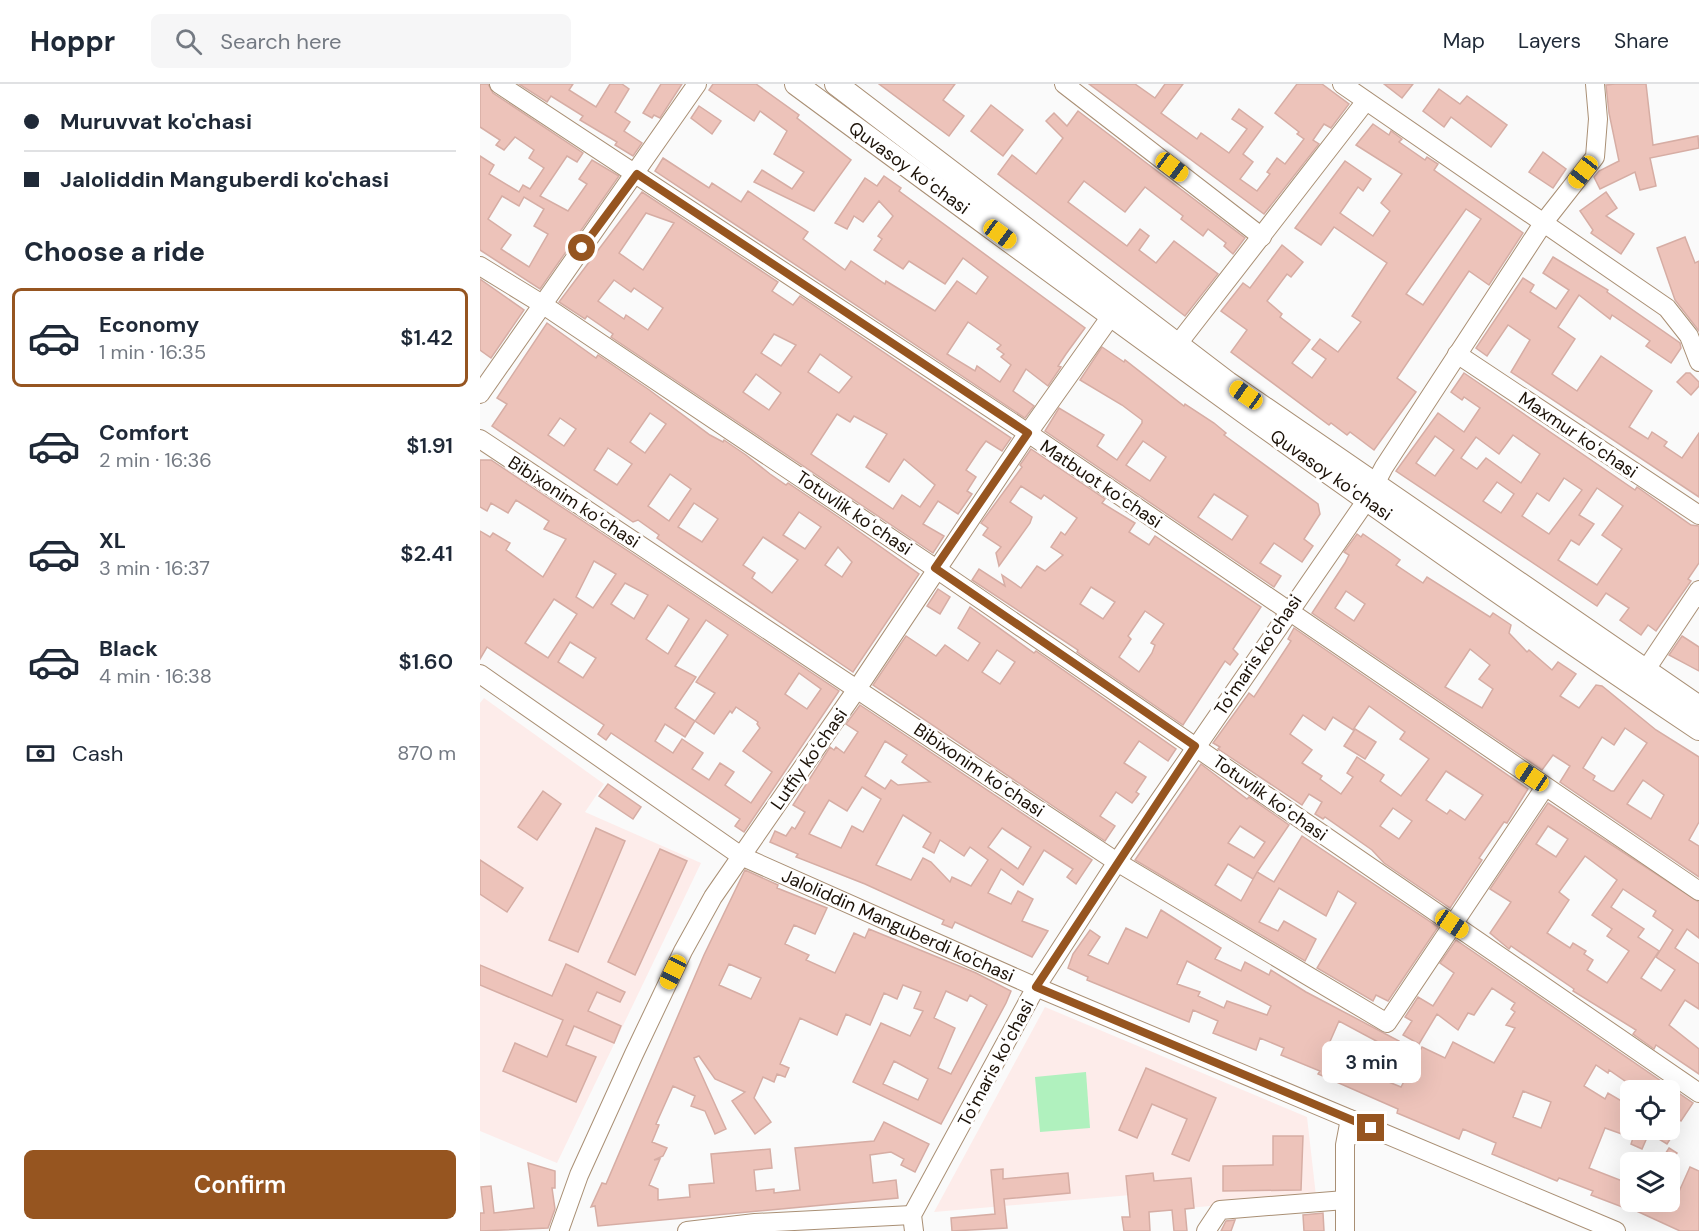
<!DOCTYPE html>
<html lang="en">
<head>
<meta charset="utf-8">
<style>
	:root { --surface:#fff; --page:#f6f6f7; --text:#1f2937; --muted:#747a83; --line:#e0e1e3; --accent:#965520 }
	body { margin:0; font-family:"DM Sans",sans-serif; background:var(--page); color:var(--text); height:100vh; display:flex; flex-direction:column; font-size:22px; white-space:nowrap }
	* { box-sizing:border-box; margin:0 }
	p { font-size:20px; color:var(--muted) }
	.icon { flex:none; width:33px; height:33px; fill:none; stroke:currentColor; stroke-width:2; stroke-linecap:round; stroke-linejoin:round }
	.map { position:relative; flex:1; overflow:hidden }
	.panel { display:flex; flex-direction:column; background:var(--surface); width:480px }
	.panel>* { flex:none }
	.top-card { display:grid; align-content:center; height:132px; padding:0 24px; background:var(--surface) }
	.buttons { position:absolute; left:1140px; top:996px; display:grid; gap:12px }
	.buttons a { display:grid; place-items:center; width:60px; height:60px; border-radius:9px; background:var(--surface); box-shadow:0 6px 24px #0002; font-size:30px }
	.end { position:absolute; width:27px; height:27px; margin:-14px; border:8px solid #965520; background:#fff; box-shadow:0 0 0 3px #fff }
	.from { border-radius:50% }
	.bubble { position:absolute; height:42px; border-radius:9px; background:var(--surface); box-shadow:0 6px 24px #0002; font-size:20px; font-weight:600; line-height:42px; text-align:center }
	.car { position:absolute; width:18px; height:36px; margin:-18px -9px; border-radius:8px; box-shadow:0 0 4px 2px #0007; background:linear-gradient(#f5c518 24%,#345 0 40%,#f5c518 0 76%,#345 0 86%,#f5c518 0) }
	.top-card b { display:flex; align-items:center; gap:21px; height:57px; font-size:22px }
	.top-card b+b { border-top:2px solid var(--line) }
	.top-card i { width:15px; height:15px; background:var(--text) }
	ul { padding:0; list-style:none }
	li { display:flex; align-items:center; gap:18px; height:99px; margin:0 12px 9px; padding:0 12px; border:3px solid transparent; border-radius:9px }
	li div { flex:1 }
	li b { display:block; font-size:22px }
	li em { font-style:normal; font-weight:600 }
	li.current { border-color:var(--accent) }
	li>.icon { width:54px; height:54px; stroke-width:1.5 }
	h2 { padding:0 24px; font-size:27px; line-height:72px }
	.pay { display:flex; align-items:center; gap:15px; height:66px; padding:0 24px; font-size:22px }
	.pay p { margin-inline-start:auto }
	.action { display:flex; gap:12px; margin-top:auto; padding:12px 24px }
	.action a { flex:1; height:69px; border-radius:9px; background:var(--accent); color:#fff; font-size:24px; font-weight:600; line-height:69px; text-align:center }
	header { display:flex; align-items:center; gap:36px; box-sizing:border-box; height:84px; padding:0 30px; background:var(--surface); border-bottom:2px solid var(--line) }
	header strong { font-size:28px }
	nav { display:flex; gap:33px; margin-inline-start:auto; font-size:21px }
	.search { width:420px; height:54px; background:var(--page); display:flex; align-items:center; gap:15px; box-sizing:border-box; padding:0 21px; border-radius:9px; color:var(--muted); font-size:22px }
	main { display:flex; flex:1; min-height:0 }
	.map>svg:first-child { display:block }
	.education { fill:#fdecea }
	.green { fill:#b0f1be }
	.building { fill:#edc3ba; stroke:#d6ada4; stroke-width:1.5; fill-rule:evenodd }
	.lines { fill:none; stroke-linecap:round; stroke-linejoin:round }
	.minor-casing { stroke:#a98f74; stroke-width:20 }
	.major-casing { stroke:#a98f74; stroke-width:24 }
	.minor { stroke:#fff; stroke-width:18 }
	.major { stroke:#fff; stroke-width:22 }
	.route { stroke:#965520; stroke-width:8 }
	.labels { text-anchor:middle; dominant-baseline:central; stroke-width:6; stroke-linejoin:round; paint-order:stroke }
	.street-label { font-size:18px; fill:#1b1107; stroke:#fff }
</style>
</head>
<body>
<header>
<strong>Hoppr</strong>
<div class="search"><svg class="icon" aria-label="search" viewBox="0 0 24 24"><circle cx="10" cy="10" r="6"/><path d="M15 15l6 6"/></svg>Search here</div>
<nav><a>Map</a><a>Layers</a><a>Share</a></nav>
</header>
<main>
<section class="panel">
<div class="top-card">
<b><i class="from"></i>Muruvvat ko'chasi</b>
<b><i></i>Jaloliddin Manguberdi ko'chasi</b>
</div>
<h2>Choose a ride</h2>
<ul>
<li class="current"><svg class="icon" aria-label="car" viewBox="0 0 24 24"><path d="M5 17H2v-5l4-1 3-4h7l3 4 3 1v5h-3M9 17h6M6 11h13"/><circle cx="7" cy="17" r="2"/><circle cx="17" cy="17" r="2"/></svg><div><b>Economy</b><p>1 min · 16:35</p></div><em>$1.42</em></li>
<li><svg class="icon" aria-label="car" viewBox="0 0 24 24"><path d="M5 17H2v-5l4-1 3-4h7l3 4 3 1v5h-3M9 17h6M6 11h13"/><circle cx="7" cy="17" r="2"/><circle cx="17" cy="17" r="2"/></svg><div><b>Comfort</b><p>2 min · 16:36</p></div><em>$1.91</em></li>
<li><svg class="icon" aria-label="car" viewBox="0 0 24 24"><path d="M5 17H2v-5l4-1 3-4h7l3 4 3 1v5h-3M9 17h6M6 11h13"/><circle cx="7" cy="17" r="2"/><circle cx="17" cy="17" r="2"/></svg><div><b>XL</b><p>3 min · 16:37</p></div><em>$2.41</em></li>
<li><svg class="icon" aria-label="car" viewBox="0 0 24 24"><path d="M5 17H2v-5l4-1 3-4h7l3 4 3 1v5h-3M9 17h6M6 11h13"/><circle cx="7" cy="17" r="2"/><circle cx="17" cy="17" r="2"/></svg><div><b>Black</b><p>4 min · 16:38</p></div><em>$1.60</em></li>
</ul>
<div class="pay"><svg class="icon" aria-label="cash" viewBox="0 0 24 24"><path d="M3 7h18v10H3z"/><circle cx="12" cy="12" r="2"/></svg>Cash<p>870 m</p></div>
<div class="action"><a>Confirm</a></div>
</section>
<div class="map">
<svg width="1219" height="1147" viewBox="0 0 1219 1147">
	<rect width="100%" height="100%" fill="#fafafa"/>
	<g class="education">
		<polygon points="4,614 124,700 105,728 221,779 77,1079 0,1047 0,619"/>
		<polygon points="565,923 827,1033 836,1112 687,1126 685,1108 454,1128"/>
	</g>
	<polygon class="green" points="606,988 610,1044 560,1048 555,993"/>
	<g class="building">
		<path d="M0,0H8L13,9L103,69L97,78L87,72L60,112L88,127L107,100L99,95L112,76L139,92L60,205L0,166V72L14,81L9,90L39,108L43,101L50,105L64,84L49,74L54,66L35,53L24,66L16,61L20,56L0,43ZM22,112L39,122L44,113L64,125L54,142L68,150L49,183L21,165L31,151L8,135Z"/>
		<polygon points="39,0 93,0 89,6 116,23 130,0 142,0 149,5 135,28 150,38 144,47 162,59 153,72 135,61 137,58 100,36 103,32 71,12 67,18"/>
		<polygon points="181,0 202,0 180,34 174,31 172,34 163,29"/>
		<polygon points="233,0 276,0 319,31 317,34 371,76 334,127 274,98 282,86 312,105 324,88 294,70 307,47 280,27 274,37 229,6"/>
		<polygon points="399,0 475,0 463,16 484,32 469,52"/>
		<polygon points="609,0 655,0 675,14 685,0 703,0 681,29 717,55 721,49 749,69 767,45 752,35 759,25 783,43 763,70 773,78 760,95 777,107 790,90 787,88 797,74 805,80 824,55 817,50 819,48 795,29 817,0 842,0 869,20 851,44 844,40 833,56 839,60 784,130"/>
		<polygon points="904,0 933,0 922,14"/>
		<polygon points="1135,0 1166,0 1173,61 1218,52 1219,64 1170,74 1176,102 1160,106 1155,88 1120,105 1114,93 1119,87 1139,77 1129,29 1126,1"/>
		<polygon points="959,5 980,20 987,12 1027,41 1011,63 971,33 964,43 943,27"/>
		<polygon points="511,21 543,46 523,72 491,47"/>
		<polygon points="219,22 241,37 232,50 211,34"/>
		<polygon points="598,27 765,154 753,170 744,162 746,159 728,145 723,152 701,135 703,132 665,103 645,128 604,97 588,118 647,162 660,145 669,152 659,166 676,179 694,157 738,190 705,232 518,90 532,71 556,90 583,54 566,37 574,29 587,42"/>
		<path d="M893,40L909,51L911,47L922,55L919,58L945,76L947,73L958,80L954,86L1043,149L1009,201L989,187L917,294L936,308L894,366L870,348L867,351L851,339L849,341L751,268L767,246L741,227L763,199L770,204L802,161L823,178L811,193L807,190L787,217L802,230L800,233L830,256L812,279L832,294L846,275L832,265L840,255L858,268L881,238L872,232L907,179L854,143L841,161L815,144L865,77L891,95L883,107L878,103L860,129L893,152L910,127L901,119L922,90L876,61ZM986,125L1001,135L943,221L926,210Z"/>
		<polygon points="1063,68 1086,85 1073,104 1049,88"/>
		<path d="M183,74L229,104L232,99L261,118L268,107L328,148L323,155L365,186L371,177L405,200L406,197L455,227L477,197L496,210L508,193L483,174L465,200L429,177L423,185L394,166L402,155L398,152L413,132L399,117L383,138L374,132L367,145L355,139L385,94L397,102L404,92L421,104L419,107L605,244L586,270L578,282L581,283L568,302L546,285L533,307L554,322L545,334L175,87ZM488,238L521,261L517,265L524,270L521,273L531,281L520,298L497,282L495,287L467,270Z"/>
		<path d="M162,108L298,198L292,207L313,221L320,212L531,354L522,367L506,357L500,365L486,386L496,393L487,407L492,410L478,430L458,417L443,440L464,452L453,469L131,253L133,250L107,232L105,235L79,218ZM166,129L194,139L163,186L139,169ZM134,196L151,208L154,204L183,224L168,246L146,231L144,235L118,217ZM294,250L316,261L301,282L281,269ZM340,270L372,293L359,309L328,288ZM276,290L301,309L289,326L263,308ZM357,330L370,338L374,332L407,350L386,383L409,398L424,375L455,401L440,423L422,411L413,425L331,370Z"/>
		<polygon points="1126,108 1137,124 1126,132 1154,150 1141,170 1111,149 1113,146 1100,127"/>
		<polygon points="1205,153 1215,179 1219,177 1219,247 1195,216 1177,164"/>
		<polygon points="1073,173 1128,206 1127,208 1200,259 1201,264 1191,279 1166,262 1170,257 1132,231 1130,235 1099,211 1078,243 1095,255 1072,290 1097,307 1121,272 1172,307 1149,343 1168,355 1172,348 1187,358 1184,362 1202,374 1219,349 1219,413 1031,288 1050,256 1028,241 1007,272 996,264 1043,194 1054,201 1050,208 1076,225 1089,206 1063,189"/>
		<polygon points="0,195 44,226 11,274 0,266"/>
		<path d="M67,239L116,274L118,271L168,305L230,351L243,358L244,356L266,371L290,390L306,401L308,399L360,434L439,490L373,588L198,469L177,454L179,451L158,436L153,438L12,342L27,320L17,314ZM170,329L186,340L165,369L150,358ZM80,334L96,345L84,362L68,351ZM128,364L152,380L137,401L114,386ZM190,390L211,405L189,437L168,422ZM214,419L238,435L222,458L198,443ZM319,428L341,443L325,465L303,451ZM283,453L318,476L292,509L272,494L275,489L263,481ZM358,463L372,478L362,493L345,481Z"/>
		<path d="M622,263L644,278L645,276L704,322L705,320L734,339L746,349L744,351L838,420L840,430L824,455L833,462L822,478L794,459L780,479L801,492L794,503L565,347L579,324L624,351L617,362L637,376L662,339V336L642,321L600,296ZM663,357L686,373L670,397L646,381ZM734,410L768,432L752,456L718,433Z"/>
		<path d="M984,289L1155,406L1157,403L1211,441L1219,442V479L1208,495L1211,497L1176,547L1168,541L1161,551L1140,536L1149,524L1126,509L1117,522L916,387L958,329L984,348L1000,324L984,313L982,316L971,308ZM1033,351L1060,370L1041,399L1006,374L997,385L981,374L996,353L1019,370ZM955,352L974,366L955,392L936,379ZM1084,394L1102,406L1069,450L1042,432L1057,409L1069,417ZM1017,398L1034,410L1021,429L1003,417ZM1117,404L1143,422L1122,451L1142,465L1117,501L1078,476L1091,456L1099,461L1114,440L1099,431Z"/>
		<polygon points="1206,289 1210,289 1219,298 1219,302 1211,311 1197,298"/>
		<path d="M551,365L625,415L622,419L655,439L649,448L669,461L675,452L781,523L753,565L758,570L750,581L745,577L703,641L597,568L598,566L492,496L499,485L525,502L522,491L541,504L557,482L565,487L583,471L571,463L581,448L585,451L597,434L564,411L561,415L541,402L530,418L552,433L550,439L519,482L516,469L521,463L503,451L508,444L501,439L542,383L540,381ZM611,503L635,518L623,535L600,520ZM665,527L684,540L671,559L675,561L672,569L659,588L639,573L651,555L648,552Z"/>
		<path d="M0,376H11L359,607L264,748L255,742L260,735L131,649L126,656L118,650L124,641L7,563L0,575V447L10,453L13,449L30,459L26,466L63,493L86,455L64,445L69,437L36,416L28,429L11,419L7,427L0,423ZM114,477L136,490L113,524L96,513ZM145,499L168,511L154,535L131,520ZM74,515L97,530L68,574L45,559ZM188,521L209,535L188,570L166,555ZM226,536L248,551L216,598L235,609L215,637L234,650L250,627L252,629L256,623L278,638L277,640L280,644L263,667L292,688L271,719L245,701L254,688L240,679L229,696L212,685L223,669L202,655L193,669L175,657L185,640L205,653L215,637L195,624L216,593L195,582ZM90,558L116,574L103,594L78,578ZM319,589L341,605L327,625L305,610Z"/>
		<path d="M877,450L881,453L883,450L912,470L920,476L916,481L943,499L947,493L1010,533L1013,529L1031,541L1029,549L1047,568L1049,566L1072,586L1078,578L1096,590L1080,612L1099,624L1116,601L1122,602L1176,646L1219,673V738L1209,756L1219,762V793L1080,698L1090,682L1073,671L1062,686L832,529L865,479L869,471L864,468ZM866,507L885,520L874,537L855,524ZM990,565L1010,581L999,595L1013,605L1002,624L965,603ZM1145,644L1167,659L1134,707H1131L1113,696L1115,692L1103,684L1122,653L1134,661ZM1163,696L1184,711L1171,735L1147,720Z"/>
		<polygon points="458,505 470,513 460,530 447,522"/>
		<path d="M490,523L554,569L556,567L696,665L688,677L659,657L644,679L666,693L656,708L659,710L652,719L636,708L620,732L635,742L625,757L393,601L426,552L456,572L465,561L488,577L500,559L478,544ZM517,566L535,578L520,600L502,588Z"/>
		<path d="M814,544L1048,705L1027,739L1024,738L999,774L1002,776L970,824L904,779L892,766L845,733L843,735L835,730L842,718L829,710L822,721L738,665L740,663L733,659L769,609L774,613L811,557L808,555ZM889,622L925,648L920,655L949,675L921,712L900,697L904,691L877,673L867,689L873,693L861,710L840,695L842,692L822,679L832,666L810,650L823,631L845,646L853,633L873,646ZM966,687L1003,711L985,736L970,726L967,730L946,716ZM913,724L932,737L919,755L900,742Z"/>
		<polygon points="1202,552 1219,563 1219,587 1189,571"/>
		<path d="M380,621L612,776L596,800L587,793L593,785L564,766L543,801L521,785L508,809L531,820L538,807L553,815L542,837L568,847L552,873L475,838L472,844L462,840L464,836L385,800L316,773L318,770L290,758L295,747L306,752L312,743L315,745L325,728L313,721L350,663L354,666L356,663L364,669L378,648L366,640ZM405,657L427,671L422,678L450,698L418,701L411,696L405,705L385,692ZM382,703L401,715L383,748L372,742L361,764L329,750L349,716L367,727ZM423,731L451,749L443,763L454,769L460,756L484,772L490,763L508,776L491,802L472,793L470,798L451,778L443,774L431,796L396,781ZM522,744L551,763L538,785L508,763Z"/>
		<polygon points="875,645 896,658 885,675 864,662"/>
		<path d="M721,680L767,715L769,713L809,741L777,788L794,798L822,752L958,843L908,917L896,911L893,917L837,884L876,819L858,807L846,832L799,804L779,838L798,847L804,837L836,855L825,877L655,776ZM760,742L785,758L774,774L748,759ZM748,780L773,795L777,788L761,817L735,801Z"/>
		<polygon points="128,700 161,723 153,735 119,712"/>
		<polygon points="63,707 81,720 57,756 38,743"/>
		<path d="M1068,719L1219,818V854L1207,845L1195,864L1219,880V925L1205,916L1189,941L1219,965V990L1176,961L1174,965L1153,950L1156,946L1093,907L1094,905L1031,862L1029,865L1010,849L1031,818L1010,805ZM1068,742L1088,755L1076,773L1056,760ZM1105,772L1137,796L1112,831L1132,845L1127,852L1149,867L1127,899L1107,886L1113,876L1104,870L1106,867L1093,859L1090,864L1067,849L1089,816L1079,808ZM1143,805L1176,827L1173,832L1193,846L1176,873L1195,886L1181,907L1161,894L1179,867L1158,853L1164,845L1131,823Z"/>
		<polygon points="116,744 145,757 98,868 69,856"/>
		<polygon points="180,765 207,777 155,891 128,878"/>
		<polygon points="0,776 43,804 27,828 0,810"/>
		<path d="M265,786L298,801L297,804L347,824L335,850L314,841L305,860L329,871L326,876L355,889L374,849L385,854L389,845L496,889L531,907L526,919L461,1040L373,998L401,939L430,952L443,927L434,924L441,908L423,901L417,915L404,909L390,941L366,930L357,951L320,934L300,980L309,984L305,993L297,990L294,998L283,993L274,1014L291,1038L275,1050L252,1017L265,1008L235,995L219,972L214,974L246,1045L235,1050L225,1027L211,1022L215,1012L193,1002L176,1040L179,1041L172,1058L187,1064L183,1072L174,1076L180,1075L169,1101L178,1105V1116L210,1113L209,1101L234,1099L231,1070L290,1065L292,1084L274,1086L276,1107L294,1105V1109L320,1106L315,1064L394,1057L404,1038L449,1060L435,1088L421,1081L424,1075L411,1068L390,1071L393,1099L416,1096L418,1114L118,1142L115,1122L111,1123L122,1099L126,1100L224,871ZM249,880L281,894L271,915L239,901ZM466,907L487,917L490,911L507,921L471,990L458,984L475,944L454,934ZM414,977L448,995L438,1016L403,1000Z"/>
		<path d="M681,826L741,864L735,875L761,887L765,878L789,891L791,886L826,908L919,957L913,966L859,937L848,962L897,983L894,992L921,1003L942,963L965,974L973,958L1014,979L1035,944L1026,941L1035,928L1031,925L1035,919L1012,904L994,931L988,929L978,946L957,930L939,960L923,951L932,937L925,933L938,913L953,922L974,889L960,879L976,856L1213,1019L1201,1037L1190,1029V1006H1158L1129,986L1128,989L1116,981L1104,1002L1125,1015L1128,1009L1150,1022V1046H1196L1187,1060L1169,1049L1162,1065L1151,1060L1153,1054L1125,1044L1109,1084L1150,1100V1118H1190V1109L1197,1112L1210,1083L1219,1087V1147H1200L1150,1124V1126L1111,1111L1113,1107L1079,1094L1077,1097L1012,1070L1016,1059L983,1045L979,1055L917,1029L918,1025L838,990L840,987L801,971L804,964L780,954L776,966L733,949L738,937L713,926L709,938L607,896L608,893L588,884L593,870L610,846L620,853L608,871L628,880L646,844L667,854ZM707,877L791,922L787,931L747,917L744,924L718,912L720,908L697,900ZM1043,1007L1071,1018L1061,1044L1033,1033Z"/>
		<polygon points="86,880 145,908 140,918 117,908 108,927 141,942 134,959 94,942 86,961 116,973 96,1018 23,987 35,959 67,973 83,936 0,901 0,881 72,912"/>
		<polygon points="666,984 736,1014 709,1077 692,1070 707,1035 672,1020 657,1054 639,1046"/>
		<polygon points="793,1052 823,1052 821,1106 743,1107 743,1082 793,1081"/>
		<polygon points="1189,1064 1197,1069 1192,1078 1180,1078"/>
		<polygon points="48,1079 75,1087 75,1104 72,1104 75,1125 68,1144 0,1147 0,1129 4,1129 1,1103 11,1102 14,1129 54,1124"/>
		<polygon points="523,1085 523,1095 588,1089 590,1109 524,1115 527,1144 472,1147 471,1134 515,1130 511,1086"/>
		<polygon points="673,1089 674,1097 711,1094 714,1124 705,1125 707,1147 694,1147 692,1126 669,1128 670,1147 644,1147 642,1133 650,1133 646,1092"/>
		<polygon points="843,1129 844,1147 824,1147 823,1131"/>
		<polygon points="755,1136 751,1147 741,1147 746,1137"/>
	</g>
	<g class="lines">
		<defs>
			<g id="minor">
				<polyline points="19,0 548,349 1219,807"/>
				<polyline points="584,0 782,153"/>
				<polyline points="862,0 1187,224 1209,252 1219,278"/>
				<polyline points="0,182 62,220 455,484 1219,1009"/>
				<polyline points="697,261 886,17"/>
				<polyline points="977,270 1219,431"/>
				<polyline points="0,310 217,0"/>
				<polyline points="0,355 637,778 907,939 1065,703"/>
				<polyline points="1165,587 1219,506"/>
				<path id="s1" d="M0,590L261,772L556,903L1136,1147"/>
				<polyline points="79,1147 99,1091 154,970 203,867 233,813 377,605 548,349 631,232"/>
				<polyline points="207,1147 275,1139 432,1131"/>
				<polyline points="434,1147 432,1131 556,903 637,778 886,417 904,383 1064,138 1115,73 1118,35 1115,0"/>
				<polyline points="726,1147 740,1126 865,1116"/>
				<polyline points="865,1147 865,1061 870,1035"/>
			</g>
			<g id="major">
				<path d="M316,0C614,220 911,439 1219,645"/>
				<polyline points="356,0 748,299 1219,623"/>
			</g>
		</defs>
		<use href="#minor" class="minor-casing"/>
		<use href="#major" class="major-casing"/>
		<use href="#minor" class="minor"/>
		<use href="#major" class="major"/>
	</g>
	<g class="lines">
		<polyline class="route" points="102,164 157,90 548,349 455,484 715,662 556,903 891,1044"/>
	</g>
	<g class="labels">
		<g class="street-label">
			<text transform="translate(429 84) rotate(36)">Quvasoy koʻchasi</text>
			<text transform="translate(1098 351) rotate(34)">Maxmur koʻchasi</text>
			<text transform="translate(851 391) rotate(35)">Quvasoy koʻchasi</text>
			<text transform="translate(621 400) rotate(34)">Matbuot koʻchasi</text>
			<text transform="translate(94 418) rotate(33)">Bibixonim koʻchasi</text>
			<text transform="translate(374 429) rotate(34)">Totuvlik koʻchasi</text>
			<text transform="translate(778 571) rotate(-56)">Toʻmaris koʻchasi</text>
			<text transform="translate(329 675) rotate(-55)">Lutfiy koʻchasi</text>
			<text transform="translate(499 686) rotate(34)">Bibixonim koʻchasi</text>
			<text transform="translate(790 714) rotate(35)">Totuvlik koʻchasi</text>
			<text stroke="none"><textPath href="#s1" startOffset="490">Jaloliddin Manguberdi ko'chasi</textPath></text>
			<text transform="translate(516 979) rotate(-62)">Toʻmaris koʻchasi</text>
		</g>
	</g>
</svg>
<div class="buttons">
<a><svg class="icon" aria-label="locate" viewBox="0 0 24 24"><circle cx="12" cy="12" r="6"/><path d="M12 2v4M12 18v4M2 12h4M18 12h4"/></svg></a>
<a><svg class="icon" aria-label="layers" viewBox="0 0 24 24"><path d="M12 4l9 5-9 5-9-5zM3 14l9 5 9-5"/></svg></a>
</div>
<i class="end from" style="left:102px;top:164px"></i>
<i class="end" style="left:891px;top:1044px"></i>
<div class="bubble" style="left:842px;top:957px;width:99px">3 min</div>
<i class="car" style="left:692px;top:83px;rotate:127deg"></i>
<i class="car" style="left:1103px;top:88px;rotate:218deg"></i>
<i class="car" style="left:520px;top:150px;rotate:126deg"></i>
<i class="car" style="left:766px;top:311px;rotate:305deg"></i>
<i class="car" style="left:1052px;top:693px;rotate:304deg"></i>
<i class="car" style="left:972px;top:840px;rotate:124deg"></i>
<i class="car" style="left:193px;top:888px;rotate:206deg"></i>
</div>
</main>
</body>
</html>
